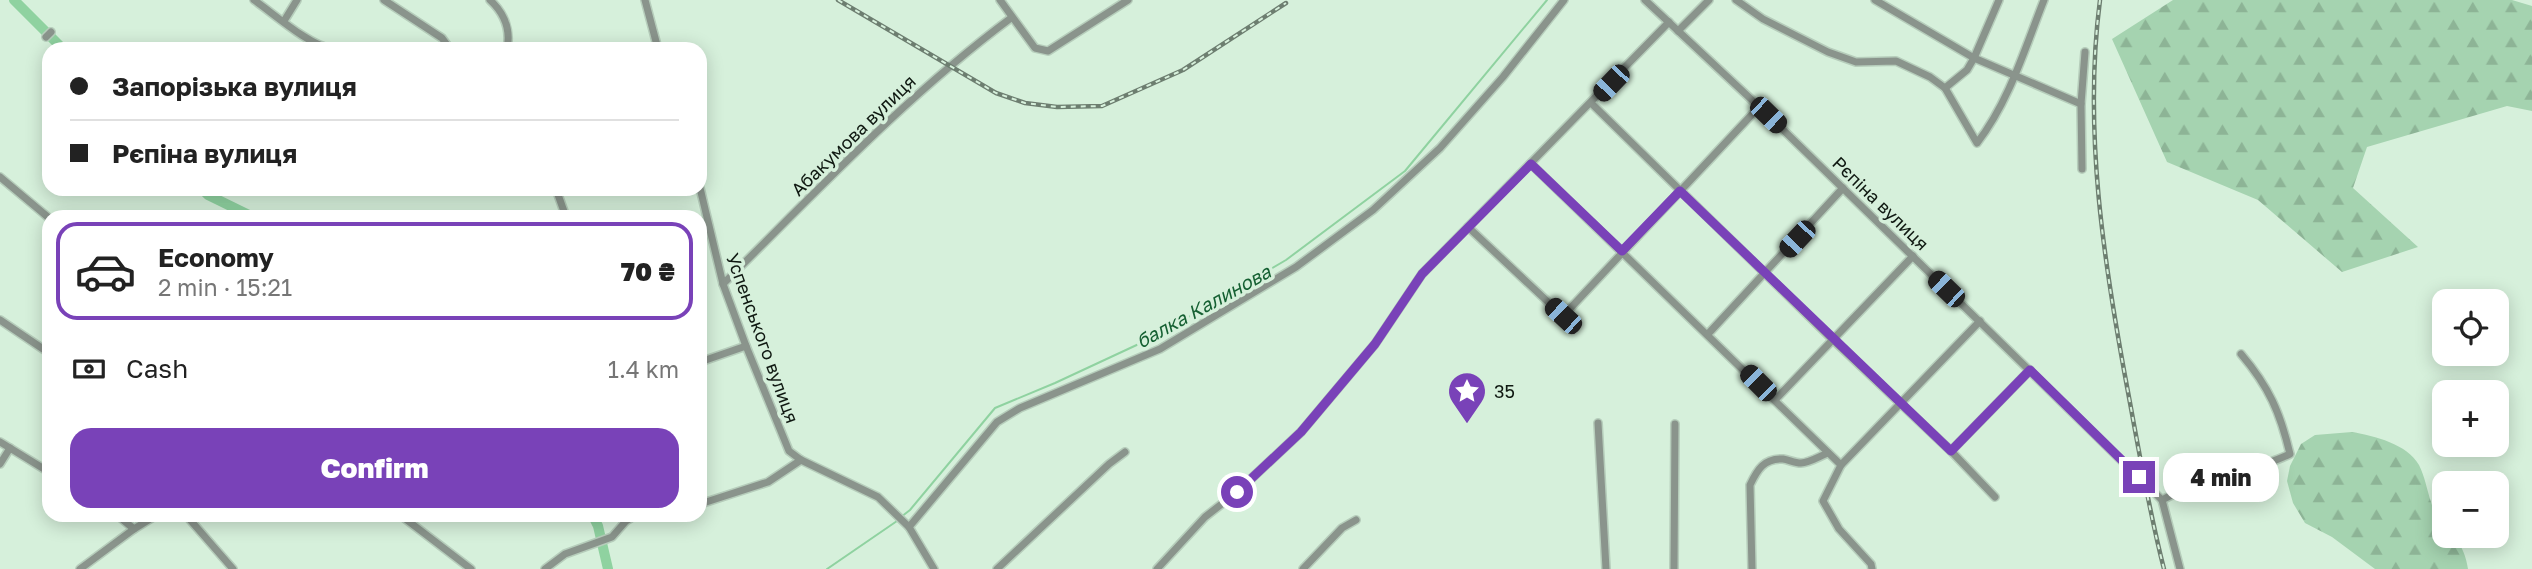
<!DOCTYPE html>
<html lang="en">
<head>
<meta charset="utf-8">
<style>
	:root { --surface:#fff; --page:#f6f6f6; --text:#222; --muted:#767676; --line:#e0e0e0; --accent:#7942b8 }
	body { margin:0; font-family:"Golos Text",sans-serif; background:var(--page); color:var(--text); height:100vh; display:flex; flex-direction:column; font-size:26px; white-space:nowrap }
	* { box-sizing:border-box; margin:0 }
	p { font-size:23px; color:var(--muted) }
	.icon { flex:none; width:38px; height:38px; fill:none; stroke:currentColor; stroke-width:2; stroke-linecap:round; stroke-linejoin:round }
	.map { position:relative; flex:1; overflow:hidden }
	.sheet { position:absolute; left:42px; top:210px; width:665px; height:312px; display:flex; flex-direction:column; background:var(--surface); border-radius:21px; box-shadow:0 4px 18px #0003 }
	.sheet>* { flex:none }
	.top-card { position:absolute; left:42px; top:42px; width:665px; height:154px; border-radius:21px; box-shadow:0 4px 18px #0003; display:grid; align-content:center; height:154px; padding:0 28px; background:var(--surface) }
	.fabs { position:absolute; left:2432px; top:289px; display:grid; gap:14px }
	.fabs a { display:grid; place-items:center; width:77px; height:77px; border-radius:14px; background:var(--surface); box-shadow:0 4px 18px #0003; font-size:35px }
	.end { position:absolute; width:32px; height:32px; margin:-16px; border:9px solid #7942b8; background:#fff; box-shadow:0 0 0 4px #fff }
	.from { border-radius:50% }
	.bubble { position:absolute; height:49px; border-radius:21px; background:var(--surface); box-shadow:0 4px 18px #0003; font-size:23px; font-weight:800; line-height:49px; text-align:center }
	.car { position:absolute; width:21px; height:42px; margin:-21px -10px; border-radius:9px; box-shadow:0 0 5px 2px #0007; background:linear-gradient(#222 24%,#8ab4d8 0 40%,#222 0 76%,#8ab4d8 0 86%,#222 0) }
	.top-card b { display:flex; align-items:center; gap:24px; height:66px; font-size:26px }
	.top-card b+b { border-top:2px solid var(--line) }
	.top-card i { width:18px; height:18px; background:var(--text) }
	ul { padding:12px 0 0; list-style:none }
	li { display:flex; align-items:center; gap:21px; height:98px; margin:0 14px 10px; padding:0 14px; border:4px solid transparent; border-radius:21px }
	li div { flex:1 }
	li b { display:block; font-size:26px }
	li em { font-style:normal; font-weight:800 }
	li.on { border-color:var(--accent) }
	li>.icon { width:63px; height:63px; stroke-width:1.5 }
	.pay { display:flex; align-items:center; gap:18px; height:77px; padding:0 28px; font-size:26px }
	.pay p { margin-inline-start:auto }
	.action { display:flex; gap:14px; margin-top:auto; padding:14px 28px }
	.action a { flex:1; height:80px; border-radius:21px; background:var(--accent); color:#fff; font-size:28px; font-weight:800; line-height:80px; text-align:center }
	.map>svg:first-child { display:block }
	.forest { fill:url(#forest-firs) }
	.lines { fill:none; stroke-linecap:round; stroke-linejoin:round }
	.stream { stroke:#8fd2a0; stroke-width:2 }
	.river { stroke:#8fd2a0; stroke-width:10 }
	.minor-casing { stroke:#b6cdbb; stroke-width:10 }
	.minor { stroke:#8a948c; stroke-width:7 }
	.rail-casing { stroke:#6d7e70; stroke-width:4.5 }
	.rail { stroke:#d6f0db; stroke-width:2; stroke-dasharray:5; stroke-linecap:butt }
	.route { stroke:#7942b8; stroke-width:9 }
	.labels { text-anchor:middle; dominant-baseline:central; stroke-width:7; stroke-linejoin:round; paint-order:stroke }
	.street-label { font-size:18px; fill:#0f1811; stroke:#d6f0db }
	.poi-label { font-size:18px; fill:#0f1811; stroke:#d6f0db; text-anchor:start }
	.water-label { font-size:19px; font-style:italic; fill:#156032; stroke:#d6f0db }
</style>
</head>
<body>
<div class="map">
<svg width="2532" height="569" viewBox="0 0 2532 569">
	<defs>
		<pattern id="forest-firs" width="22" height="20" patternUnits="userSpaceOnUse" patternTransform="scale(1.75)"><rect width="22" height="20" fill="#a5d3b0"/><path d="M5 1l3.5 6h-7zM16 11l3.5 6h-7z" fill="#8db496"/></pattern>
	</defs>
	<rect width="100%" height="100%" fill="#d6f0db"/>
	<g class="forest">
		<polygon points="2173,0 2512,0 2532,6 2532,111 2507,106 2367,147 2353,188 2418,247 2342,272 2258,200 2167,162 2112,39"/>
		<path d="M2352,432C2375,436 2407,444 2419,465C2425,477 2427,490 2431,502C2435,517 2445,518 2445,536H2454C2462,546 2466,556 2468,569H2375L2332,537L2305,523L2293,503L2287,481L2290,466L2301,444L2315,435Z"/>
	</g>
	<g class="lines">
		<g class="stream">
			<polyline points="901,517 910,510 995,408 1055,383 1156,336 1286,260 1405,171 1547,0"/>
			<polyline points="827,569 897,521"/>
		</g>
		<g class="river">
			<polyline points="14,0 63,49"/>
			<polyline points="202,189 208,195 253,217"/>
			<polyline points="592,514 598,526 608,569"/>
		</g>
		<defs>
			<g id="minor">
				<path d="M254,0C274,14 310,46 332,49"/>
				<polyline points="384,0 442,38 450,49"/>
				<path d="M490,0C504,13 511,30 507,49"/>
				<polyline points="645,0 658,49"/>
				<polyline points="1000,0 1035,48 1048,51 1128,0"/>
				<polyline points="1645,0 1768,115 2162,500 2180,569"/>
				<path d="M1736,0L1763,19L1828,52L1856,62L1896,61L1930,77L1945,88L1977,143C2009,102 2025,48 2044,0"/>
				<polyline points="1875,0 1974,58 2081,104"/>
				<polyline points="284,21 297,0"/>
				<polyline points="1678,31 1709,0"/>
				<polyline points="46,37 51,32"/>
				<polyline points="1945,88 1967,70 1974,58 1999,0"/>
				<polyline points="1591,103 1832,339 1951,451 1995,497"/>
				<polyline points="1531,164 1841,465"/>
				<polyline points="2082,169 2081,104 2085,52"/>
				<polyline points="0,177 49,218"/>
				<polyline points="700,188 723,284 746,346 789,451 801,460 878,497 909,527 934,569"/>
				<polyline points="556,189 566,217"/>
				<polyline points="1468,227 1563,316 1759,107"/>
				<path d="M723,284C816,192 906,96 1011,18"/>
				<polyline points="0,320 49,353"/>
				<polyline points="1708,334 1843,188"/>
				<polyline points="700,362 746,346"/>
				<polyline points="1775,400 1913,256"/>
				<polyline points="1598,423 1606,569"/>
				<polyline points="0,442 49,472"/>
				<polyline points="1951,451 2030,370"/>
				<polyline points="0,464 10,448"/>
				<path d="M2162,500C2202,478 2249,474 2290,454C2280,412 2269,387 2241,354"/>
				<polyline points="700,504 768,482 801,460"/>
				<polyline points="116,514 134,529"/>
				<polyline points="185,514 233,569"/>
				<polyline points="399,514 471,569"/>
				<polyline points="909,527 997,422 1020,408 1160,349 1296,267 1373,210 1440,148 1503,77 1564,0"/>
				<polyline points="80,569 134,529 158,514"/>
				<polyline points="545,569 565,554 612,537 626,521 637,514"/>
				<polyline points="997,569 1109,464 1125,452"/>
				<polyline points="1157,569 1205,517 1237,492 1301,432 1375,344 1422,274 1669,22"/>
				<polyline points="1303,569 1342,528 1356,520"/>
				<polyline points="1674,569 1675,424"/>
				<path d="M1752,569L1750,485C1757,470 1764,458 1783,459C1789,460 1795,463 1801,463C1809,463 1820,456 1828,453"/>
				<polyline points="1872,569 1871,564 1839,529 1823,501 1841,465 1980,321"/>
			</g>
		</defs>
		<use href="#minor" class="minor-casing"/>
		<use href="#minor" class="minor"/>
		<defs>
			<g id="rail">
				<polyline points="838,0 996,93 1025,103 1057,107 1102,106 1183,70 1286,3"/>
				<path d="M2100,0C2083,130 2104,264 2128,392C2139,451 2149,511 2164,569"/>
			</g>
		</defs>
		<use href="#rail" class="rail-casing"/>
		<use href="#rail" class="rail"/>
	</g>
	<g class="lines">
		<polyline class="route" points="1237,492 1301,432 1375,344 1422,274 1531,164 1622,251 1680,191 1951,451 2030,370 2139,477"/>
	</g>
	<defs>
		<symbol id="sight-pin" viewBox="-11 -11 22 30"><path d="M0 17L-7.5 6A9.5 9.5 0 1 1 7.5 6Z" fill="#7942b8" stroke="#d6f0db"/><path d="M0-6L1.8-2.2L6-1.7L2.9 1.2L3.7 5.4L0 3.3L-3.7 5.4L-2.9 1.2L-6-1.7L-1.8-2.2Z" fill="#fff"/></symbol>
	</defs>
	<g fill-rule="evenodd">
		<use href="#sight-pin" x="1445" y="369" width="44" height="60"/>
	</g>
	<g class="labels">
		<g class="street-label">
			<text transform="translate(853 135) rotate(-44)">Абакумова вулиця</text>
			<text transform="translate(1881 203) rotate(44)">Рєпіна вулиця</text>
			<text transform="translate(763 338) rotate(70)">Успенського вулиця</text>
		</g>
		<g class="poi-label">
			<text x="1494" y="391">35</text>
		</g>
		<g class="water-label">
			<text transform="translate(1203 306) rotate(-29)">балка Калинова</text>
		</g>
	</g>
</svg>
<div class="fabs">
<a><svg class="icon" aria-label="locate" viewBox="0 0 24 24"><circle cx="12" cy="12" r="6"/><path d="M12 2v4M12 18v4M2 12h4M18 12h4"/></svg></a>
<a>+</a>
<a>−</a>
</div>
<i class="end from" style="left:1237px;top:492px"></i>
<i class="end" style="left:2139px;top:477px"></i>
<div class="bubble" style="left:2163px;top:453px;width:116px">4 min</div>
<i class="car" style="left:1611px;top:83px;rotate:224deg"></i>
<i class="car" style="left:1768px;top:115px;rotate:134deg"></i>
<i class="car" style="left:1797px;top:239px;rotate:223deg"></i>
<i class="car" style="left:1946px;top:289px;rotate:314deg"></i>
<i class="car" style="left:1563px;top:316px;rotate:313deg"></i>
<i class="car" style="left:1758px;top:383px;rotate:315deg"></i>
<div class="top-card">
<b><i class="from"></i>Запорізька вулиця</b>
<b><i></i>Рєпіна вулиця</b>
</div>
<section class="sheet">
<ul>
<li class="on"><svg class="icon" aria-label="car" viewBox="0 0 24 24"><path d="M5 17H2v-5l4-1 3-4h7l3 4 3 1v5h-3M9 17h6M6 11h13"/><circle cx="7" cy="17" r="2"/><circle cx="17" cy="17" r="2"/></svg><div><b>Economy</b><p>2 min · 15:21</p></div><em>70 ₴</em></li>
</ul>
<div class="pay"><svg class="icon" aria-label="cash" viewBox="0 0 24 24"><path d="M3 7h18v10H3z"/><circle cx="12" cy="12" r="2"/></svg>Cash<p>1.4 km</p></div>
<div class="action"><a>Confirm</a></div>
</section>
</div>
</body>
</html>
